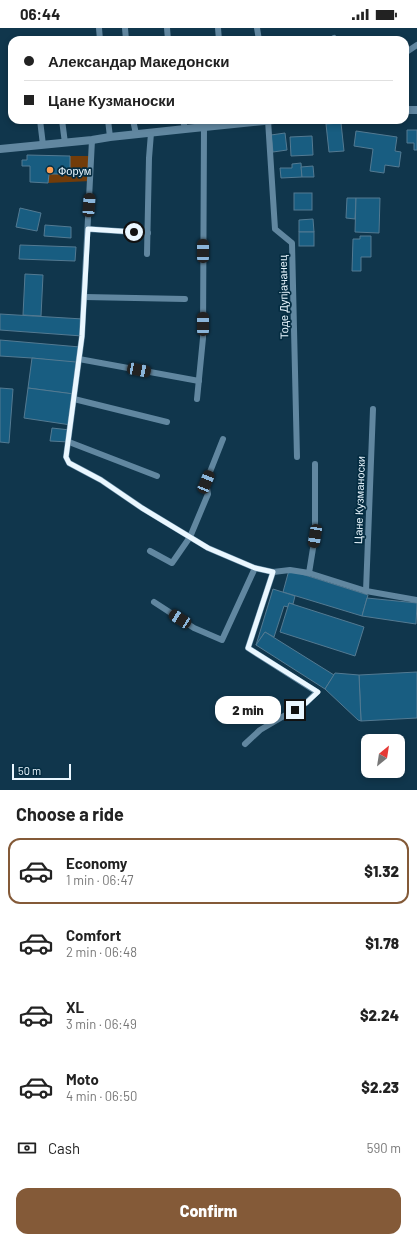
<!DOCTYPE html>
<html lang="en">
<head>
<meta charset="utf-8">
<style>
	:root { --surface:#fff; --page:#f6f6f6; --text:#222; --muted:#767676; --line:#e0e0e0; --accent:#845a38 }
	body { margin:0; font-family:Barlow,sans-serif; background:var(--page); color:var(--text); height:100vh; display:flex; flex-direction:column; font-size:15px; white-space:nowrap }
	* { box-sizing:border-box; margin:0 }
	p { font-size:13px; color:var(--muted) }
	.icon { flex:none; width:22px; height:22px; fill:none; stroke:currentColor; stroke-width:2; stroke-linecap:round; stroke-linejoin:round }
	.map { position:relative; height:762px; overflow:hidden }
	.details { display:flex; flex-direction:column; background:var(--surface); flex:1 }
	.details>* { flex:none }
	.hud { position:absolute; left:8px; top:8px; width:401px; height:88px; border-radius:12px; box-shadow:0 2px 6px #0003; display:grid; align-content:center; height:88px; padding:0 16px; background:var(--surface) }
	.needle { width:26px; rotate:30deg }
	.tools { position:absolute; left:361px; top:706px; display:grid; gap:8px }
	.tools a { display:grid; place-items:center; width:44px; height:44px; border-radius:8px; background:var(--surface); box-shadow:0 2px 6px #0003; font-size:20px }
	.scale { position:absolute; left:12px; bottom:10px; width:59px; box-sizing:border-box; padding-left:4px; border:2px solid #eaf7ff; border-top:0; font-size:11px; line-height:14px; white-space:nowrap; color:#eaf7ff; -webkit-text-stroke:3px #042c41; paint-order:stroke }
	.end { position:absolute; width:18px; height:18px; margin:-9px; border:5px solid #eaf7ff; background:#111; box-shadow:0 0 0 2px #111 }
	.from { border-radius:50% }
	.bubble { position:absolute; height:28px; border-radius:12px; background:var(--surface); box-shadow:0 2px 6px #0003; font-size:13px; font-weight:800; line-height:28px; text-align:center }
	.car { position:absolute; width:12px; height:24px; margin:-12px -6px; border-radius:5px; box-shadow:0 0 3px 1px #0007; background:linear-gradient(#222 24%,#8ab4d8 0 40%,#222 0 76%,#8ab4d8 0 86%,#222 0) }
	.hud b { display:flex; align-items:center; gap:14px; height:38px; font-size:15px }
	.hud b+b { border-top:1px solid var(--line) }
	.hud i { width:10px; height:10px; background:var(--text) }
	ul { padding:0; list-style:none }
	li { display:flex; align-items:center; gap:12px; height:66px; margin:0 8px 6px; padding:0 8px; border:2px solid transparent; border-radius:12px }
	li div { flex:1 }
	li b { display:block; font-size:15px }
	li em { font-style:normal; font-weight:800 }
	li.active { border-color:var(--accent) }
	li>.icon { width:36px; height:36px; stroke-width:1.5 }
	h2 { padding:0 16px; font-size:18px; line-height:48px }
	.pay { display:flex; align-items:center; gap:10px; height:44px; padding:0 16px; font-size:15px }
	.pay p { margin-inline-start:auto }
	.cta { display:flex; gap:8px; margin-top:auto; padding:8px 16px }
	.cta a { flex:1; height:46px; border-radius:12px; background:var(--accent); color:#fff; font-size:16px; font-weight:800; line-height:46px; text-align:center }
	.status { display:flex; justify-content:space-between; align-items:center; height:28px; padding:0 20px; background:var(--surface); direction:ltr }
	.status svg { height:11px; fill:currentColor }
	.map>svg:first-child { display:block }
	.green { fill:#723c09 }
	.building { fill:#185d81; stroke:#537a92 }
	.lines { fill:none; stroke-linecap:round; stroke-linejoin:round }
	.minor { stroke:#6187a0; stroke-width:6 }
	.tertiary { stroke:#6187a0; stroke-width:8 }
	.route { stroke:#eaf7ff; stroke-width:5 }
	.poi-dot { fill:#fc9e52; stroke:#042c41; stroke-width:1.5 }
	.labels { text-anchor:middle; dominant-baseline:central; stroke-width:3.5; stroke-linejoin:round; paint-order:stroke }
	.poi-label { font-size:11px; fill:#eaf7ff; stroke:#042c41; text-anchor:start }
	.street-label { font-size:11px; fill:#eaf7ff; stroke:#042c41 }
</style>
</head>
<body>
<div class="status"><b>06:44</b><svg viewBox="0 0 49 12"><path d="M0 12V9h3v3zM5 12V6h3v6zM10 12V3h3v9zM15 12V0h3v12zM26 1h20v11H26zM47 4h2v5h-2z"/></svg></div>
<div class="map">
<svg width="417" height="762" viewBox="0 0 417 762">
	<rect width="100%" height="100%" fill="#10364c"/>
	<polygon class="green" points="70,128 92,128 91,153 48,155 49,146 70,146"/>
	<g class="building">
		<polygon points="341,95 344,123 329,124 326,96"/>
		<polygon points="407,102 417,102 417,122 414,122 414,115 407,115"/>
		<polygon points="356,103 397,109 395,123 401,124 399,139 385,137 384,145 370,143 373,121 354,118"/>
		<polygon points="285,105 287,122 273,124 271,107"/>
		<polygon points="312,108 313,127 291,128 290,109"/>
		<polygon points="27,127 70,128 70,146 49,146 48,155 30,154 30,138 22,138 22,132 27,132"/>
		<polygon points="301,135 302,149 281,150 280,140 292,140 292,136"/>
		<polygon points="313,138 314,149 302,149 301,139"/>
		<rect x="294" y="165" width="18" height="17"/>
		<polygon points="347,170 356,170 355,191 346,190"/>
		<polygon points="356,170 380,170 379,205 355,204"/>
		<polygon points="20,180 41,185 37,203 16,199"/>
		<polygon points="313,191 314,204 299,204 299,192"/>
		<polygon points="45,197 71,199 71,210 44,208"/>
		<rect x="299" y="204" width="15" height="14"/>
		<polygon points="360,208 371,208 371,229 361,229 361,243 352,243 353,211 360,211"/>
		<polygon points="20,217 76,219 75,233 19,231"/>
		<polygon points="25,246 43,247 41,288 23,287"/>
		<polygon points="0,286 83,291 82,308 0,302"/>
		<polygon points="0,312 80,319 78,335 32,330 0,328"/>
		<polygon points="32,330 76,334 73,366 28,360"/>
		<polygon points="0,360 13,361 9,415 0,414"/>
		<polygon points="28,360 74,366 71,397 24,390"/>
		<polygon points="52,400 70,402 69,414 50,413"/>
		<polygon points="289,542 368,567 362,588 283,564"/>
		<polygon points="273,561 295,568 293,576 289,575 288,579 284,578 274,609 265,604 256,617"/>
		<polygon points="367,570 417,575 416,596 362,588"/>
		<polygon points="289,575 364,599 355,628 280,604"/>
		<polygon points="265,604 334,647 325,661 256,617"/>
		<polygon points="417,644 417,690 361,693 359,647"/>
		<polygon points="335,645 359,647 361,693 358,692 325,661"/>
	</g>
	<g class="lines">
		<g class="minor">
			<polyline points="99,0 100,12"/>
			<polyline points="125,0 126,12"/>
			<polyline points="167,0 168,12"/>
			<polyline points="218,0 219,12"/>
			<polyline points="257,0 259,12"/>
			<polyline points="334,10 335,12"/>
			<polyline points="405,25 417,17"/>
			<polyline points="40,92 43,117"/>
			<polyline points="62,92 65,115"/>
			<polyline points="108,92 110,109"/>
			<polyline points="133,92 136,106"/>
			<polyline points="183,92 185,101"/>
			<polyline points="268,92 275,201 292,215 297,429"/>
			<polyline points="92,112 82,308 66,429 69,435 101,452 142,480 208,520 255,540 273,544 290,542 309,545 366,563 417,572"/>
			<polyline points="88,201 148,205"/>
			<polyline points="147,226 149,130 151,105"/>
			<polyline points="85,269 185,271"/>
			<polyline points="79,331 199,353"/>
			<polyline points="74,371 167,394"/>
			<polyline points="197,371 203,310 204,99"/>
			<polyline points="69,414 157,448"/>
			<polyline points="150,523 172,535 190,509 208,466 206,454 223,411"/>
			<polyline points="309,545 315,508 315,436"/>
			<polyline points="366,563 373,381"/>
			<polyline points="154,574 194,600 222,612 255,540"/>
			<polyline points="245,716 260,702 306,675 317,664 248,620 273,544"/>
		</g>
		<g class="tertiary">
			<polyline points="405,82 417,82"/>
			<polyline points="0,121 92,112 110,109 185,101 274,92"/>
		</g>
	</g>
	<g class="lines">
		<polyline class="route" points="134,204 88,201 82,308 66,429 69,435 101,452 142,480 208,520 255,540 273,544 248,620 318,664 306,675 295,682"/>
	</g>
	<circle class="poi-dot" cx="50" cy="142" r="4"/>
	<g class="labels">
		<g class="poi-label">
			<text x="58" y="142">Форум</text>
		</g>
		<g class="street-label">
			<text transform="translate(283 269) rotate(-91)">Тоде Дупјачанец</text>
			<text transform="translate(359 472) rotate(-88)">Цане Кузманоски</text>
		</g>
	</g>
</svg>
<div class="tools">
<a><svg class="needle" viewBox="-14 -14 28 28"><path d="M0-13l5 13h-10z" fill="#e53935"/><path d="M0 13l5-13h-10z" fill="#767676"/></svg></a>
</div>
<div class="scale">50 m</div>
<i class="end from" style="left:134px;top:204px"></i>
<i class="end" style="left:295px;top:682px"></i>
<div class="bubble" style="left:215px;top:668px;width:66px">2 min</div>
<i class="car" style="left:89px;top:177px;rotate:4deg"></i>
<i class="car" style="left:203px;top:223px;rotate:0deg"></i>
<i class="car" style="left:203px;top:296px;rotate:0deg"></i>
<i class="car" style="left:139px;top:342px;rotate:101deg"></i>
<i class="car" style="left:206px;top:454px;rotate:22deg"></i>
<i class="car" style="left:315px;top:508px;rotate:189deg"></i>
<i class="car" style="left:180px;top:591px;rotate:303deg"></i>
<div class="hud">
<b><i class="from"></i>Александар Македонски</b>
<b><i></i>Цане Кузманоски</b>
</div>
</div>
<section class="details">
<h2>Choose a ride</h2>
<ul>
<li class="active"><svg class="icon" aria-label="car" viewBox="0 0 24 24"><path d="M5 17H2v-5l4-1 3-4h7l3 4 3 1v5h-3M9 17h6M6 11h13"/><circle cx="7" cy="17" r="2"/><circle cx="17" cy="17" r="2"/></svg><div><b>Economy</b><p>1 min · 06:47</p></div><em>$1.32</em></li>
<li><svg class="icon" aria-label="car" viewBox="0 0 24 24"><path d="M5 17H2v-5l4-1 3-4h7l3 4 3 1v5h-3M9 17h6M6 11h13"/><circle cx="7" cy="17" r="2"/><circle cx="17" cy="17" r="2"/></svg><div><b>Comfort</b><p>2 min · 06:48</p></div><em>$1.78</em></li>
<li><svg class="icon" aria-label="car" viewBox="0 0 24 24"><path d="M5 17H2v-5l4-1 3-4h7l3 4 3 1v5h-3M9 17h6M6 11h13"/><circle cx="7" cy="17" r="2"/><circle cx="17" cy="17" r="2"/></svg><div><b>XL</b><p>3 min · 06:49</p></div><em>$2.24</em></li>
<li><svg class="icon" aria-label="car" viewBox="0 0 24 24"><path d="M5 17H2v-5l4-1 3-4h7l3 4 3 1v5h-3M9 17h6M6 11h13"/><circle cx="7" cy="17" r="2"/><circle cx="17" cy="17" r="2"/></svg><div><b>Moto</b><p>4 min · 06:50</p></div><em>$2.23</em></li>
</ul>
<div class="pay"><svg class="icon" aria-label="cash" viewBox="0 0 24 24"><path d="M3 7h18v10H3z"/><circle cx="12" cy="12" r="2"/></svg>Cash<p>590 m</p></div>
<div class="cta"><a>Confirm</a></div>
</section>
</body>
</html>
